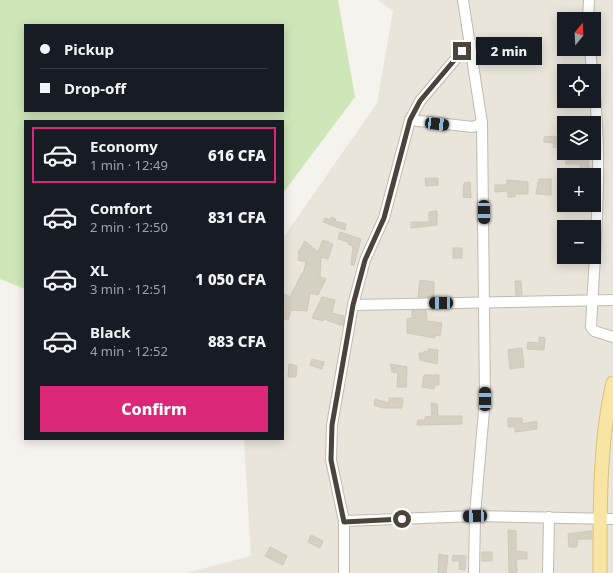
<!DOCTYPE html>
<html lang="en">
<head>
<meta charset="utf-8">
<style>
	:root { --surface:#171b24; --page:#242831; --text:#f1f3f6; --muted:#9ea1a6; --line:#363941; --accent:#db2777 }
	body { margin:0; font-family:"Noto Sans",sans-serif; background:var(--page); color:var(--text); height:100vh; display:flex; flex-direction:column; font-size:15px; white-space:nowrap }
	* { box-sizing:border-box; margin:0 }
	p { font-size:13px; color:var(--muted) }
	.icon { flex:none; width:22px; height:22px; fill:none; stroke:currentColor; stroke-width:2; stroke-linecap:round; stroke-linejoin:round }
	.map { position:relative; flex:1; overflow:hidden }
	.details { position:absolute; left:24px; top:120px; width:260px; height:320px; display:flex; flex-direction:column; background:var(--surface); border-radius:0px; box-shadow:0 2px 10px #0003 }
	.details>* { flex:none }
	.hud { position:absolute; left:24px; top:24px; width:260px; height:88px; border-radius:0px; box-shadow:0 2px 10px #0003; display:grid; align-content:center; height:88px; padding:0 16px; background:var(--surface) }
	.needle { width:26px; rotate:18deg }
	.tools { position:absolute; left:557px; top:12px; display:grid; gap:8px }
	.tools a { display:grid; place-items:center; width:44px; height:44px; border-radius:0px; background:var(--surface); box-shadow:0 2px 10px #0003; font-size:20px }
	.end { position:absolute; width:18px; height:18px; margin:-9px; border:5px solid #4a443a; background:#fff; box-shadow:0 0 0 2px #fff }
	.from { border-radius:50% }
	.bubble { position:absolute; height:28px; border-radius:0px; background:var(--surface); box-shadow:0 2px 10px #0003; font-size:13px; font-weight:800; line-height:28px; text-align:center }
	.car { position:absolute; width:12px; height:24px; margin:-12px -6px; border-radius:5px; box-shadow:0 0 3px 1px #0007; background:linear-gradient(#222 24%,#8ab4d8 0 40%,#222 0 76%,#8ab4d8 0 86%,#222 0) }
	.hud b { display:flex; align-items:center; gap:14px; height:38px; font-size:15px }
	.hud b+b { border-top:1px solid var(--line) }
	.hud i { width:10px; height:10px; background:var(--text) }
	ul { padding:7px 0 0; list-style:none }
	li { display:flex; align-items:center; gap:12px; height:56px; margin:0 8px 6px; padding:0 8px; border:2px solid transparent; border-radius:0px }
	li div { flex:1 }
	li b { display:block; font-size:15px }
	li em { font-style:normal; font-weight:800 }
	li.on { border-color:var(--accent) }
	li>.icon { width:36px; height:36px; stroke-width:1.5 }
	.action { display:flex; gap:8px; margin-top:auto; padding:8px 16px }
	.action a { flex:1; height:46px; border-radius:0px; background:var(--accent); color:#fff; font-size:16px; font-weight:800; line-height:46px; text-align:center }
	.map>svg:first-child { display:block }
	.residential { fill:#e9e5db; fill-rule:evenodd }
	.green { fill:#cfe6b9; fill-rule:evenodd }
	.building { fill:#d6d0c2; stroke:#d1c8b6 }
	.lines { fill:none; stroke-linecap:round; stroke-linejoin:round }
	.minor-casing { stroke:#c1bbaf; stroke-width:12 }
	.major-casing { stroke:#dec372; stroke-width:15 }
	.minor { stroke:#fff; stroke-width:10 }
	.major { stroke:#f8e4a3; stroke-width:13 }
	.route { stroke:#4a443a; stroke-width:5 }
</style>
</head>
<body>
<div class="map">
<svg width="613" height="573" viewBox="0 0 613 573">
	<rect width="100%" height="100%" fill="#f5f3ed"/>
	<path class="residential" d="M378,0H613V573H186L251,556L244,439H283V238L377,103L393,11ZM564,19H594V49H564ZM564,71H594V101H564ZM564,123H594V153H564ZM564,175H594V205H564ZM564,227H594V257H564Z"/>
	<path class="green" d="M0,0H338L355,97L283,193V121H25V289L0,279ZM25,25H283V111H25Z"/>
	<g class="building">
		<polygon points="553,136 564,140 564,149 553,147 554,143 544,142 544,137"/>
		<polygon points="566,153 574,153 574,160 588,158 589,168 592,168 592,175 580,175 580,164 566,164"/>
		<polygon points="425,178 438,178 438,185 426,186"/>
		<polygon points="539,179 551,179 551,195 536,194"/>
		<polygon points="507,180 528,182 528,194 515,194 515,197 508,197 508,191 495,192 495,185 507,185"/>
		<polygon points="470,182 471,198 463,197 464,183"/>
		<polygon points="437,211 437,225 411,228 411,222 429,222 429,212"/>
		<polygon points="331,217 336,219 335,221 346,224 345,230 323,222 325,218 330,220"/>
		<polygon points="340,232 361,239 354,265 351,265 353,246 348,244 349,242 338,239"/>
		<polygon points="323,240 333,244 328,259 321,257 320,277 326,279 318,295 310,293 307,311 291,310 288,320 283,319 283,293 290,297 302,273 303,274 306,262 298,260 299,254 298,253 305,241 318,252"/>
		<rect x="453" y="248" width="9" height="10"/>
		<polygon points="420,280 434,282 434,297 418,297"/>
		<polygon points="515,281 521,281 522,295 516,295"/>
		<polygon points="322,297 335,300 332,313 344,316 343,326 324,319 323,321 312,318"/>
		<polygon points="412,310 426,310 427,321 442,323 440,336 435,335 435,338 407,333 407,319 414,317 412,316"/>
		<polygon points="539,337 545,338 544,350 527,349 528,342 539,343"/>
		<polygon points="522,348 524,367 510,369 508,350"/>
		<polygon points="428,349 438,350 437,364 420,360 419,353 424,353 424,351 428,352"/>
		<polygon points="312,359 324,362 322,369 310,365"/>
		<polygon points="289,364 297,366 296,377 288,377"/>
		<polygon points="390,364 407,367 406,387 397,387 398,373 392,372"/>
		<polygon points="424,375 439,375 439,385 435,385 434,389 422,387"/>
		<polygon points="389,398 403,398 402,408 383,408 374,405 375,399 389,403"/>
		<polygon points="431,403 437,404 438,416 462,416 462,424 417,425 418,420 425,420 425,417 432,416"/>
		<polygon points="508,418 522,418 522,424 537,421 537,429 515,432 515,427 508,427"/>
		<polygon points="508,530 516,531 516,551 527,552 527,559 516,559 517,572 509,573"/>
		<polygon points="590,531 592,531 592,539 578,539 577,547 569,547 568,534"/>
		<polygon points="311,535 323,541 320,548 308,542"/>
		<polygon points="270,547 287,556 283,565 265,556"/>
		<rect x="482" y="552" width="10" height="9"/>
		<polygon points="439,554 448,556 446,573 438,573"/>
		<polygon points="453,555 466,556 465,570 459,569 460,561 452,561"/>
	</g>
	<g class="lines">
		<defs>
			<g id="minor">
				<polyline points="463,0 482,123 485,399 475,514 474,573"/>
				<polyline points="588,19 589,0"/>
				<polyline points="590,49 592,71"/>
				<path d="M594,86C603,167 595,246 591,327L594,331L613,337"/>
				<polyline points="410,120 473,127 482,123"/>
				<polyline points="353,305 613,300"/>
				<polyline points="344,521 475,516 613,519"/>
				<polyline points="344,573 344,521 331,460 332,425 353,305 365,260 384,218 410,120 420,101 470,42"/>
				<polyline points="548,573 549,517"/>
			</g>
			<path id="major" d="M600,573C600,512 599,442 613,383"/>
		</defs>
		<use href="#minor" class="minor-casing"/>
		<use href="#major" class="major-casing"/>
		<use href="#minor" class="minor"/>
		<use href="#major" class="major"/>
	</g>
	<g class="lines">
		<polyline class="route" points="402,519 344,522 331,460 332,425 353,305 365,260 384,218 410,120 420,101 462,51"/>
	</g>
</svg>
<div class="tools">
<a><svg class="needle" viewBox="-14 -14 28 28"><path d="M0-13l5 13h-10z" fill="#e53935"/><path d="M0 13l5-13h-10z" fill="#9ea1a6"/></svg></a>
<a><svg class="icon" aria-label="locate" viewBox="0 0 24 24"><circle cx="12" cy="12" r="6"/><path d="M12 2v4M12 18v4M2 12h4M18 12h4"/></svg></a>
<a><svg class="icon" aria-label="layers" viewBox="0 0 24 24"><path d="M12 4l9 5-9 5-9-5zM3 14l9 5 9-5"/></svg></a>
<a>+</a>
<a>−</a>
</div>
<i class="end from" style="left:402px;top:519px"></i>
<i class="end" style="left:462px;top:51px"></i>
<div class="bubble" style="left:476px;top:37px;width:66px">2 min</div>
<i class="car" style="left:437px;top:124px;rotate:97deg"></i>
<i class="car" style="left:484px;top:212px;rotate:179deg"></i>
<i class="car" style="left:441px;top:303px;rotate:269deg"></i>
<i class="car" style="left:485px;top:399px;rotate:0deg"></i>
<i class="car" style="left:475px;top:516px;rotate:268deg"></i>
<div class="hud">
<b><i class="from"></i>Pickup</b>
<b><i></i>Drop-off</b>
</div>
<section class="details">
<ul>
<li class="on"><svg class="icon" aria-label="car" viewBox="0 0 24 24"><path d="M5 17H2v-5l4-1 3-4h7l3 4 3 1v5h-3M9 17h6M6 11h13"/><circle cx="7" cy="17" r="2"/><circle cx="17" cy="17" r="2"/></svg><div><b>Economy</b><p>1 min · 12:49</p></div><em>616 CFA</em></li>
<li><svg class="icon" aria-label="car" viewBox="0 0 24 24"><path d="M5 17H2v-5l4-1 3-4h7l3 4 3 1v5h-3M9 17h6M6 11h13"/><circle cx="7" cy="17" r="2"/><circle cx="17" cy="17" r="2"/></svg><div><b>Comfort</b><p>2 min · 12:50</p></div><em>831 CFA</em></li>
<li><svg class="icon" aria-label="car" viewBox="0 0 24 24"><path d="M5 17H2v-5l4-1 3-4h7l3 4 3 1v5h-3M9 17h6M6 11h13"/><circle cx="7" cy="17" r="2"/><circle cx="17" cy="17" r="2"/></svg><div><b>XL</b><p>3 min · 12:51</p></div><em>1 050 CFA</em></li>
<li><svg class="icon" aria-label="car" viewBox="0 0 24 24"><path d="M5 17H2v-5l4-1 3-4h7l3 4 3 1v5h-3M9 17h6M6 11h13"/><circle cx="7" cy="17" r="2"/><circle cx="17" cy="17" r="2"/></svg><div><b>Black</b><p>4 min · 12:52</p></div><em>883 CFA</em></li>
</ul>
<div class="action"><a>Confirm</a></div>
</section>
</div>
</body>
</html>
